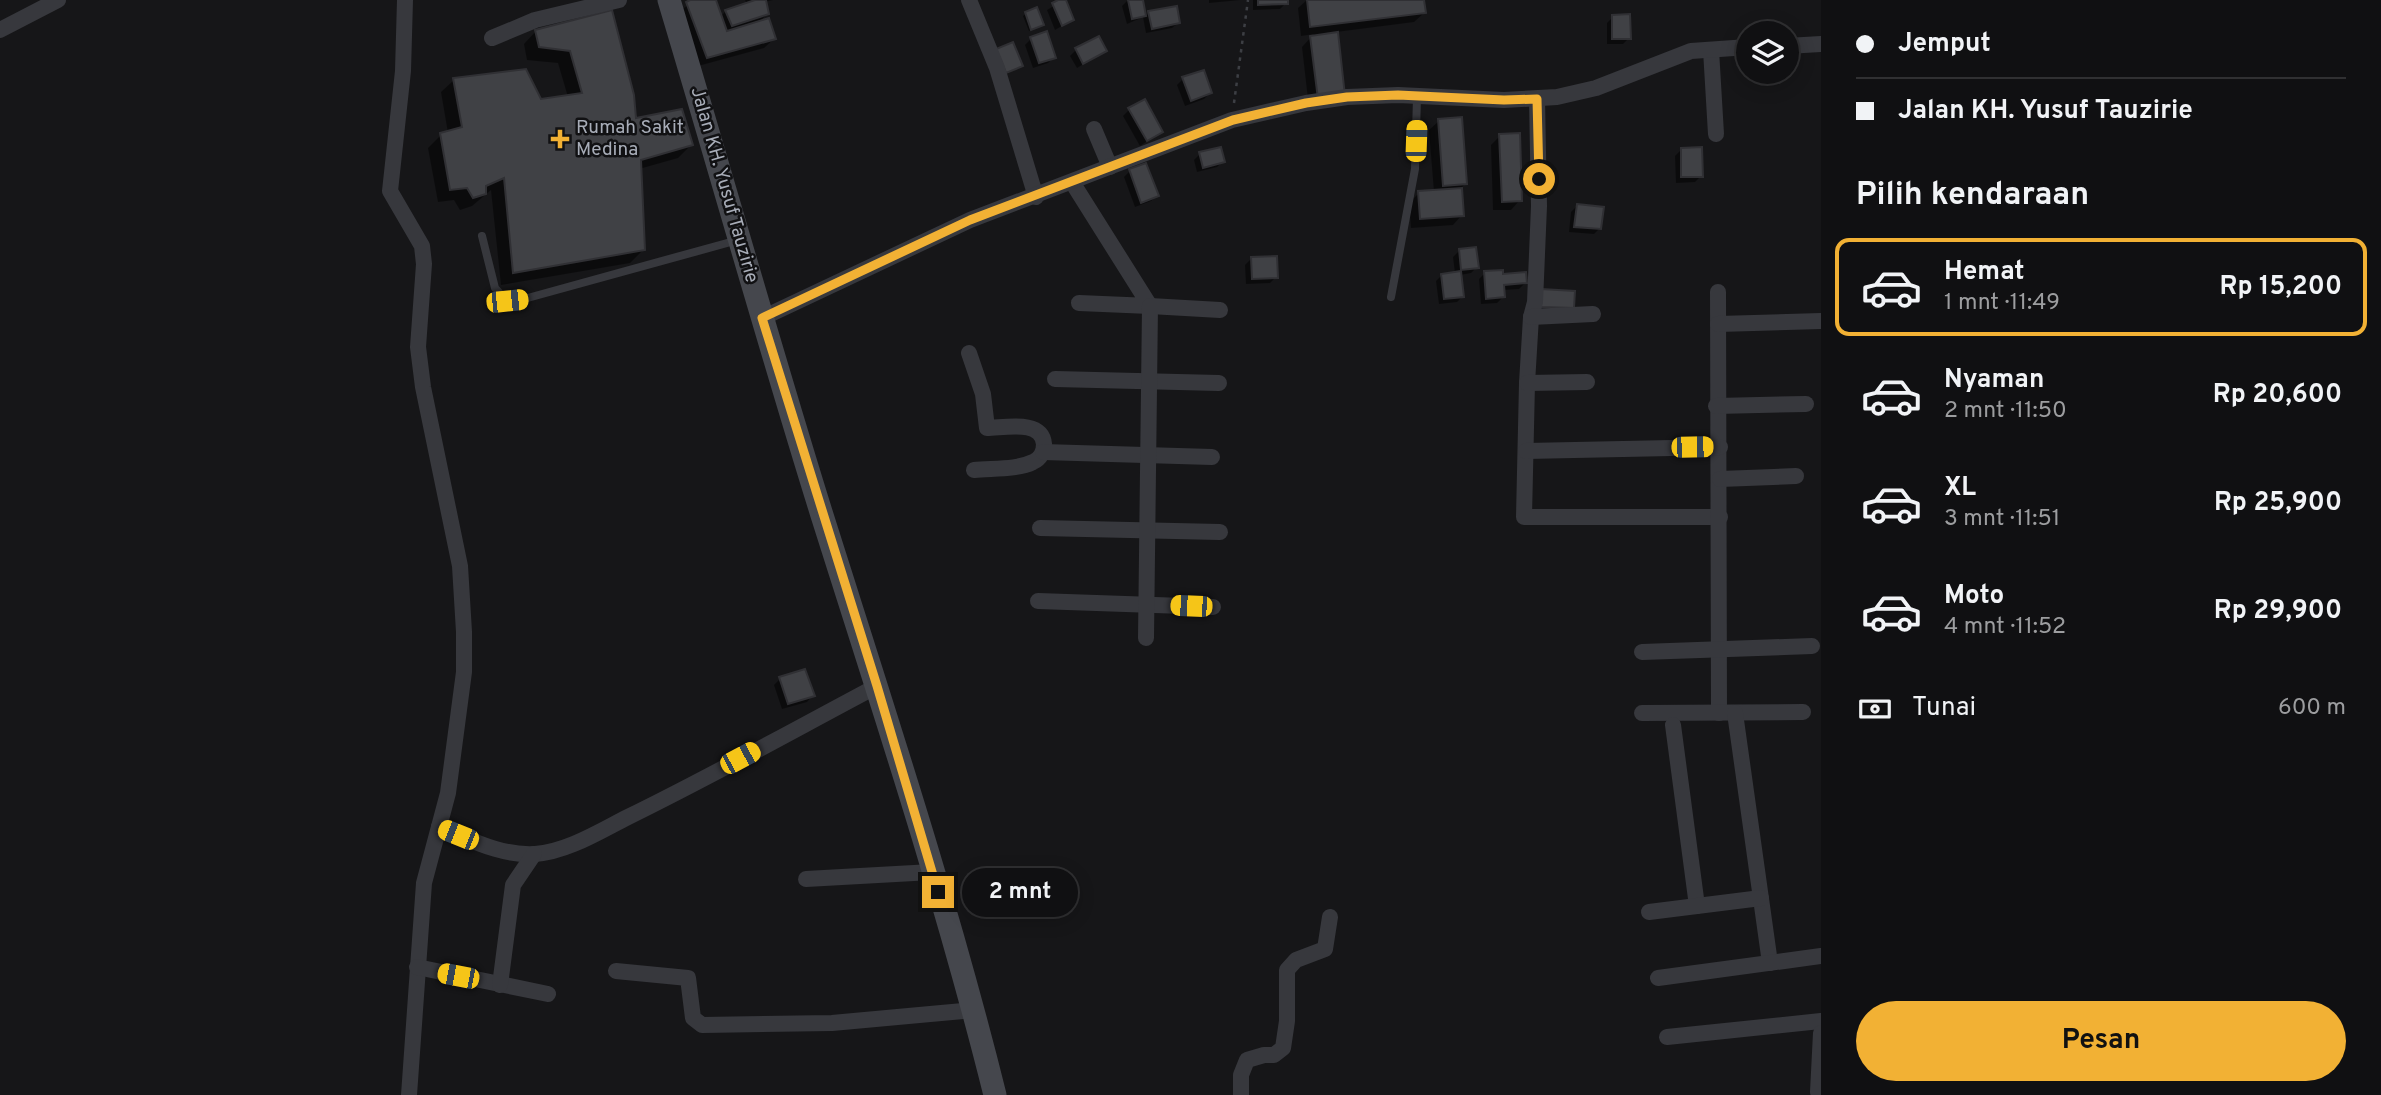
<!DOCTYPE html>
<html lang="id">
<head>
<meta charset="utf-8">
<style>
	:root { --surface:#101012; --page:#1e1e20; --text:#f1f3f6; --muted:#9c9d9f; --line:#303032; --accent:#f2b134 }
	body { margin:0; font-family:Overpass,sans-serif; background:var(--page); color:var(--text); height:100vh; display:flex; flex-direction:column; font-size:26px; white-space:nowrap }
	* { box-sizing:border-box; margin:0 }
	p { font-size:23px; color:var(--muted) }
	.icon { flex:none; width:38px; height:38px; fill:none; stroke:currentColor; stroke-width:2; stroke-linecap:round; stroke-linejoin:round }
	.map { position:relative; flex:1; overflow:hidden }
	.side { display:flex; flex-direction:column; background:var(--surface); width:560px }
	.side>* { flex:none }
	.guide { display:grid; align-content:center; height:154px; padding:0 35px; background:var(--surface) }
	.buttons { position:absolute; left:1736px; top:21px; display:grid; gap:14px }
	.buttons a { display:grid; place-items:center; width:63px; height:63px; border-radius:50%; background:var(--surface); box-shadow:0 4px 18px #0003,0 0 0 2px var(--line); font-size:35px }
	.end { position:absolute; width:32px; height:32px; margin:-16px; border:9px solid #f2b134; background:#111; box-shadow:0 0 0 4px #111 }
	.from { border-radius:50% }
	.bubble { position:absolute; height:49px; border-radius:24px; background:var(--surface); box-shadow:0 4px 18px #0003,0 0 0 2px var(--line); font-size:23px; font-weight:700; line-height:49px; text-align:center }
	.car { position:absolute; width:21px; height:42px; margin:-21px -10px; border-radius:9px; box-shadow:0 0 5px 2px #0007; background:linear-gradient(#f5c518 24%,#345 0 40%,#f5c518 0 76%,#345 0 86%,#f5c518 0) }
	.guide b { display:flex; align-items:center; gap:24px; height:66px; font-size:26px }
	.guide b+b { border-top:2px solid var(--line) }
	.guide i { width:18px; height:18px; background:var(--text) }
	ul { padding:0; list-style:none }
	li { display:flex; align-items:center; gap:21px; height:98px; margin:0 14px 10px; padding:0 21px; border:4px solid transparent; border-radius:14px }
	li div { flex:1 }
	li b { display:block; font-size:26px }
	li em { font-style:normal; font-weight:700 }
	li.current { border-color:var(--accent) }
	li>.icon { width:63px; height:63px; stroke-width:1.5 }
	h2 { padding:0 35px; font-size:32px; line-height:84px }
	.pay { display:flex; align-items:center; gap:18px; height:77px; padding:0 35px; font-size:26px }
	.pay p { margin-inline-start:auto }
	.primary-button { display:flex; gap:14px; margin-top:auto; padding:14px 35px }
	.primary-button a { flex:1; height:80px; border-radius:42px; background:var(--accent); color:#111; font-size:28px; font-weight:700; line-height:80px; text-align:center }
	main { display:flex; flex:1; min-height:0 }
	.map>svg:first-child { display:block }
	.shadow { fill:#0007 }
	.building { fill:#404145; stroke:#303034; stroke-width:2 }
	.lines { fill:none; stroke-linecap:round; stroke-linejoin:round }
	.path { stroke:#3d3f44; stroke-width:2.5; stroke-dasharray:3.5 5; stroke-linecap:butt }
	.service { stroke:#37383d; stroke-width:8 }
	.minor { stroke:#37383d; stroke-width:16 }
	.secondary { stroke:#45474d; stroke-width:23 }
	.route { stroke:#f2b134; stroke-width:9 }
	.poi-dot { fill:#f2b134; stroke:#111113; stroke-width:2.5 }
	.labels { text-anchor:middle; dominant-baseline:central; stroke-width:5; stroke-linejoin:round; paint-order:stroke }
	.poi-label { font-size:19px; fill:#a8adb8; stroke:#111113; text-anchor:start }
	.street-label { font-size:19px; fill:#a8adb8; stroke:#111113 }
</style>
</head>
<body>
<main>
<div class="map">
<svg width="1821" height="1095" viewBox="0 0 1821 1095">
	<rect width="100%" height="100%" fill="#161618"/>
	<g class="shadow">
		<polygon points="695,0 714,0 720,17 726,11 747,4 745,0 773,0 764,2 767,14 758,23 774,39 764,48 698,66 677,13"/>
		<polygon points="1064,0 1072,20 1055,30 1047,10"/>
		<polygon points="1128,0 1141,0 1145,17 1149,13 1179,22 1172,28 1146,33 1143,17 1127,24 1122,6"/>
		<polygon points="1209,0 1240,0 1209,3"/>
		<polygon points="1253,0 1286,0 1286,3 1280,9 1253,10"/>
		<polygon points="1307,0 1422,0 1424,13 1414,22 1336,32 1343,95 1309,108 1302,47 1314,34 1301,36 1298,8"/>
		<polygon points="610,12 634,120 691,145 678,158 639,169 643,250 630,263 501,285 491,190 472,206 460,210 454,200 438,202 428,148 441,135 448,133 441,92 454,80 540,101 568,97 558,63 527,60 524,44 536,31"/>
		<polygon points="1026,14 1042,25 1029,31 1023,16"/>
		<polygon points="1613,17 1629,38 1623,44 1607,44 1607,23"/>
		<polygon points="1031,39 1054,57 1048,63 1033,68 1025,45"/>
		<polygon points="1076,50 1105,51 1077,68 1070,56"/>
		<polygon points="1183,79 1210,93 1204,99 1185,106 1177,85"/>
		<polygon points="1129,110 1161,132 1140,146 1123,116"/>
		<polygon points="1439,121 1466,183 1461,188 1462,215 1453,225 1411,228 1409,203 1419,193 1434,192 1429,130"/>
		<polygon points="1500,136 1520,200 1511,210 1493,210 1491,145"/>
		<polygon points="1681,150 1701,176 1695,182 1676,183 1675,156"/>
		<polygon points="1200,154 1223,161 1217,167 1197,172 1194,160"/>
		<polygon points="1130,171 1157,195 1151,201 1135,207 1124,177"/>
		<polygon points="1577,206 1600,228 1594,234 1569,232 1571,212"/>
		<polygon points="1459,251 1477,267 1471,273 1460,275 1463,296 1457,302 1439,304 1436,281 1442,275 1455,273 1453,257"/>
		<polygon points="1251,259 1276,277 1270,283 1246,284 1245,265"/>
		<polygon points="1485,273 1524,274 1525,283 1519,289 1503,290 1503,297 1497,303 1481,304 1479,279"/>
		<polygon points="780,679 812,696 807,702 782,709 774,685"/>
	</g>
	<g class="building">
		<polygon points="690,0 716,0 727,31 769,18 776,39 707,58 686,2"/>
		<polygon points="755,0 766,0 769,14 732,26 725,10"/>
		<polygon points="1058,0 1066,0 1074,20 1062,26 1052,3"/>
		<polygon points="1128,0 1143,0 1146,16 1132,19"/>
		<polygon points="1258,0 1288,0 1288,4 1258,5"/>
		<polygon points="1307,0 1424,0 1426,13 1310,27"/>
		<polygon points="1177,6 1180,23 1152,29 1148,11"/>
		<polygon points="1037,7 1044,25 1031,30 1025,12"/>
		<polygon points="612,10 634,95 636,118 682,109 693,145 641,160 645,250 513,273 504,178 486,186 486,194 473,198 467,188 450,190 440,133 462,127 453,78 526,69 541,99 582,93 570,51 539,47 535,30"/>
		<polygon points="1630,14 1631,39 1612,39 1612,15"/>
		<polygon points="1047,31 1056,58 1039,63 1030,37"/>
		<polygon points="1338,32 1345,96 1318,99 1310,36"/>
		<polygon points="1099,36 1107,51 1083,64 1075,48"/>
		<polygon points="1013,42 1023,66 1006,73 996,49"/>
		<polygon points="1204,70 1212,93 1191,101 1182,77"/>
		<polygon points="1145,99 1163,132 1147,141 1128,108"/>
		<polygon points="1462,117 1467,184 1443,186 1438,119"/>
		<polygon points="1520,133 1522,201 1502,202 1499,134"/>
		<polygon points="1221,147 1225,162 1203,168 1199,152"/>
		<polygon points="1702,147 1703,177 1681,177 1681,148"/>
		<polygon points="1146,163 1159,196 1141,203 1129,169"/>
		<polygon points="1462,188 1464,216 1420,219 1418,191"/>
		<polygon points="1577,204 1604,207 1601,229 1574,227"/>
		<polygon points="1476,247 1479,268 1461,270 1459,249"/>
		<polygon points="1277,256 1278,278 1252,279 1251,257"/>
		<polygon points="1503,270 1503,274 1526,272 1527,283 1504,285 1505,297 1486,299 1484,271"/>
		<polygon points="1461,271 1464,297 1444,299 1441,274"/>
		<polygon points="1541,289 1575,291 1574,308 1540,307"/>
		<polygon points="805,669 815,696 788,704 779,677"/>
	</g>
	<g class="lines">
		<polyline class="path" points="1234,103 1248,0"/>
		<g class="service">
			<polyline points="482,236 495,288 507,301 524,299 738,240"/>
			<polyline points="1391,297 1415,169 1417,97"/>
		</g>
		<g class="minor">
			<polyline points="405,0 403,71 390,191 422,246 424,264 418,347 423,387 460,566 464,632 464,672 448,793 424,883 409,1095"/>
			<polyline points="969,0 997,68 1036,197"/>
			<polyline points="0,30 58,0"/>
			<polyline points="492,38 535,20 619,0"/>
			<polyline points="1787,46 1821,44"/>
			<polyline points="1711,50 1716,134"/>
			<polyline points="1537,99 1539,206 1535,302 1531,317 1527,383 1524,517 1720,517"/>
			<polyline points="1094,129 1110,167"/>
			<polyline points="1072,182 1150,306 1079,303"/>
			<polyline points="1718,292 1719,713"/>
			<polyline points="1531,317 1593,314"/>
			<polyline points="762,318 970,220 1232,120 1306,103 1347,97 1398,95 1504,100 1557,97 1596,88 1691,51 1748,47"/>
			<polyline points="1718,324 1821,321"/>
			<path d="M969,353L983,394L987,428C1004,428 1042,419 1044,444C1044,452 1040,459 1033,462C1017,470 991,468 974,470"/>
			<polyline points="1055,379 1219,383"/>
			<polyline points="1527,383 1587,382"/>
			<polyline points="1716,406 1806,404"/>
			<polyline points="1526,451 1720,447"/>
			<polyline points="1043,452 1212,457"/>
			<polyline points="1720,479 1796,476"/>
			<polyline points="1040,528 1220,532"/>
			<polyline points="1038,601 1213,607"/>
			<polyline points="1146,638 1150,306 1220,310"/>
			<polyline points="1642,652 1812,646"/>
			<polyline points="1642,713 1803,712"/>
			<polyline points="1735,713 1770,963"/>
			<polyline points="1673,725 1697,906"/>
			<path d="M439,827C470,839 500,856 535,854C567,852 600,831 628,817C712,776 794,730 877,686"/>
			<polyline points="806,879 932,872"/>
			<polyline points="1649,912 1761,898"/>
			<polyline points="417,967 548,994"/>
			<polyline points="616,971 688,978 693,1018 702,1025 832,1023 974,1010"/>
			<polyline points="1658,978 1821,956"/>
			<polyline points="500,985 513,885 534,854"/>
			<polyline points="1667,1037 1821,1021"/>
			<polyline points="1818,1092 1821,1033"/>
			<polyline points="1241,1095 1241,1075 1247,1060 1264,1055 1274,1055 1283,1048 1287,1021 1287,970 1296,960 1325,949 1330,917"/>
		</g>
		<path class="secondary" d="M669,0C720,170 768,342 821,512C882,705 946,898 995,1095"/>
	</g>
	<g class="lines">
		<polyline class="route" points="938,892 877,686 762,318 970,220 1233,120 1306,103 1347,97 1398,95 1504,100 1537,99 1539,179"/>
	</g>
	<path class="poi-dot" d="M556.5 128.5h7v7h7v7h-7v7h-7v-7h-7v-7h7z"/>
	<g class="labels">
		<g class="poi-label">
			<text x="576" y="128">Rumah Sakit<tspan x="576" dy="22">Medina</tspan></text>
		</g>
		<g class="street-label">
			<text transform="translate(724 185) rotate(74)">Jalan KH. Yusuf Tauzirie</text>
		</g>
	</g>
</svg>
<div class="buttons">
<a><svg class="icon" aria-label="layers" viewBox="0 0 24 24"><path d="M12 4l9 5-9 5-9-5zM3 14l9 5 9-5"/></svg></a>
</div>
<i class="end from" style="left:1539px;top:179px"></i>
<i class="end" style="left:938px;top:892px"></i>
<div class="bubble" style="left:962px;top:868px;width:116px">2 mnt</div>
<i class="car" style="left:1416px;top:141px;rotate:2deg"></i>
<i class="car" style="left:507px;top:301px;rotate:84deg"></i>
<i class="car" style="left:1692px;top:447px;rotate:89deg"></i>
<i class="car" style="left:1191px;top:606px;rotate:272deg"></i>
<i class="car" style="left:740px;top:758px;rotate:62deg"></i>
<i class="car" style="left:458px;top:835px;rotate:292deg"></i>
<i class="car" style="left:458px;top:976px;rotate:281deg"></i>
</div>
<section class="side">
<div class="guide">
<b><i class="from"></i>Jemput</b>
<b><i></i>Jalan KH. Yusuf Tauzirie</b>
</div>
<h2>Pilih kendaraan</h2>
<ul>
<li class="current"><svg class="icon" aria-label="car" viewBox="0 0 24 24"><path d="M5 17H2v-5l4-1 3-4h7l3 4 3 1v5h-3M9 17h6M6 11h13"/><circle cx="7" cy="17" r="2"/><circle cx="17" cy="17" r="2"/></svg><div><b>Hemat</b><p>1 mnt · 11:49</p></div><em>Rp 15,200</em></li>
<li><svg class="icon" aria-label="car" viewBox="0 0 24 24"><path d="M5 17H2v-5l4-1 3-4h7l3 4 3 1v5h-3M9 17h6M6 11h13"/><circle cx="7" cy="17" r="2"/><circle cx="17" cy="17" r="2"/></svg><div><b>Nyaman</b><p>2 mnt · 11:50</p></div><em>Rp 20,600</em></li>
<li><svg class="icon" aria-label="car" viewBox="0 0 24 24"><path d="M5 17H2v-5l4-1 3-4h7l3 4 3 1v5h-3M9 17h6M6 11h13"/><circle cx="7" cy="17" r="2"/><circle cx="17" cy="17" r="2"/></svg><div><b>XL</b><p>3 mnt · 11:51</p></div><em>Rp 25,900</em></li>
<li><svg class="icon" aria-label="car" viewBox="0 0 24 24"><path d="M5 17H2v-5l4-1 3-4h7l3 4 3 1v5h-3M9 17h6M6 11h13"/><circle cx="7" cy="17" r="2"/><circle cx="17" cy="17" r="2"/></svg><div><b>Moto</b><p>4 mnt · 11:52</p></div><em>Rp 29,900</em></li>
</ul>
<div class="pay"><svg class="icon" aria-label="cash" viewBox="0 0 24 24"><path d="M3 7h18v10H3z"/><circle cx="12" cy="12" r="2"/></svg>Tunai<p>600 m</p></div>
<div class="primary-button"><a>Pesan</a></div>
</section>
</main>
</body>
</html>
